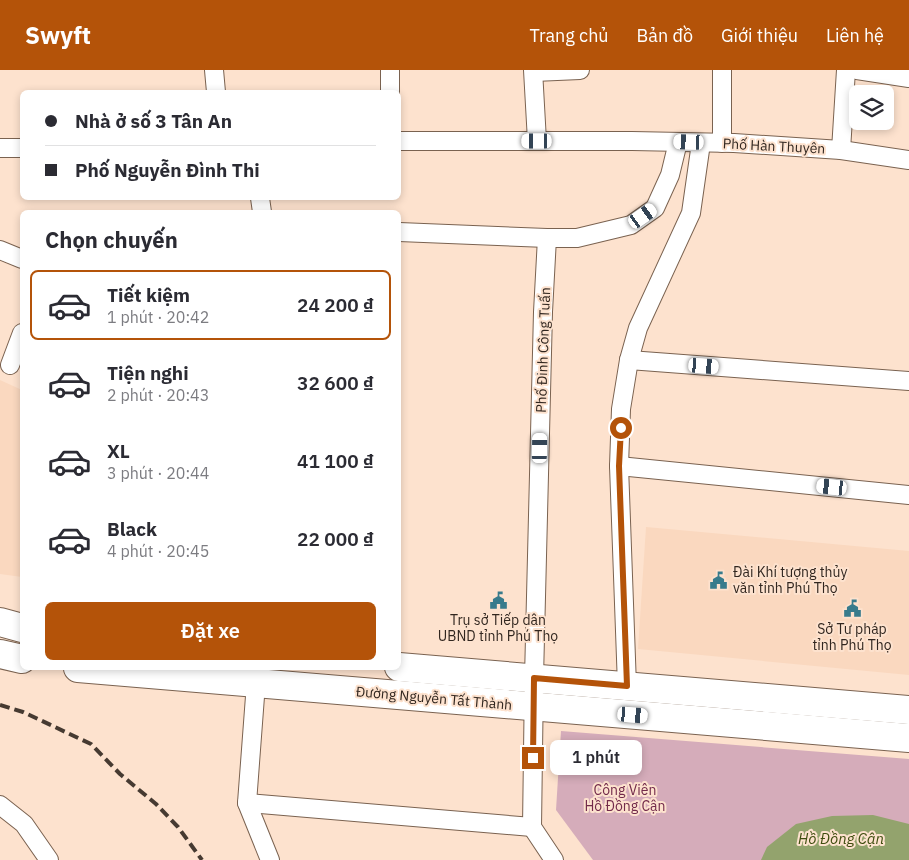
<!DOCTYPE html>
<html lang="vi">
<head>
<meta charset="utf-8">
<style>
	:root { --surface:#fff; --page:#f2f2f3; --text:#2b2b33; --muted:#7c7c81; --line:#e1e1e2; --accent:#b45309 }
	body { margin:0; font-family:"IBM Plex Sans",sans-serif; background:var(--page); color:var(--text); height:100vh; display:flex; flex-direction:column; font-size:19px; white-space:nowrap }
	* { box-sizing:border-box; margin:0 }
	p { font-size:16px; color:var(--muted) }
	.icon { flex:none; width:28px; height:28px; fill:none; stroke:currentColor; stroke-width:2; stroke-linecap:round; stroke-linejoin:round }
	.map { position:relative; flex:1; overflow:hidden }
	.panel { position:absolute; left:20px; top:140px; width:381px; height:460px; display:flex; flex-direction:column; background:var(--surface); border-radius:8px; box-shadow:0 2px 8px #0003 }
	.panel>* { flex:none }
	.banner { position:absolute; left:20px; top:20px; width:381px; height:110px; border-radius:8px; box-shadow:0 2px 8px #0003; display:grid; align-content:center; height:110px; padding:0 25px; background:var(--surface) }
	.tools { position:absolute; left:849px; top:15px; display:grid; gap:10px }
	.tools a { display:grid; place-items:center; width:45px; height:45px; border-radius:8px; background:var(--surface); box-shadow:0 2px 8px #0003; font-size:25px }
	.end { position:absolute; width:22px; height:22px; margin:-11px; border:6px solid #b45309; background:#fff; box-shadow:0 0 0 2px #fff }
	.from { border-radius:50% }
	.bubble { position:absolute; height:35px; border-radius:8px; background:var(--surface); box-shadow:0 2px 8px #0003; font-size:16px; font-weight:600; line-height:35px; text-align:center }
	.car { position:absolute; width:15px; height:30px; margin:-15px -8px; border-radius:6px; box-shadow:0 0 4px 1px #0007; background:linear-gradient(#fff 24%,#345 0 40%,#fff 0 76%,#345 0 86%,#fff 0) }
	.banner b { display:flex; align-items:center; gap:18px; height:48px; font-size:19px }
	.banner b+b { border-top:1px solid var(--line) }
	.banner i { width:12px; height:12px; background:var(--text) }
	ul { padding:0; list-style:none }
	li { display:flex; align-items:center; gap:15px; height:70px; margin:0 10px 8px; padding:0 15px; border:2px solid transparent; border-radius:8px }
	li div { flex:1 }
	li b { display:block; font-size:19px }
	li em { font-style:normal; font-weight:600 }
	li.on { border-color:var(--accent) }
	li>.icon { width:45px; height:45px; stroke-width:1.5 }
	h2 { padding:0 25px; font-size:22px; line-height:60px }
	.primary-button { display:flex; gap:10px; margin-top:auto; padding:10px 25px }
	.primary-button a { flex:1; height:58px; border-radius:8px; background:var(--accent); color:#fff; font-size:20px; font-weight:600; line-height:58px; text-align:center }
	header { display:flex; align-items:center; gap:30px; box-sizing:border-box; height:70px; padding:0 25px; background:var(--accent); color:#fff }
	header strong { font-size:24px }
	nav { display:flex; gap:28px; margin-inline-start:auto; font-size:18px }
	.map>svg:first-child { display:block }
	.built { fill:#fad8bf }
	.green { fill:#d5acba }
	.water { fill:#93a36d }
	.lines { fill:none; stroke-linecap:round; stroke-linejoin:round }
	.street-casing { stroke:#7a6250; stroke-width:20 }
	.primary-casing { stroke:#7a6250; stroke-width:30 }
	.street { stroke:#fff; stroke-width:18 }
	.primary { stroke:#fff; stroke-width:28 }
	.rail { stroke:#463a31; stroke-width:4; stroke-dasharray:10 5; stroke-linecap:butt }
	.route { stroke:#b45309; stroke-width:6 }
	.labels { text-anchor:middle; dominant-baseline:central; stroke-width:4; stroke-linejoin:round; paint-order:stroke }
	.street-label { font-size:14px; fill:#31261f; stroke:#fde2ce }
	.poi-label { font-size:14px; fill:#31261f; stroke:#fde2ce }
	.park-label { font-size:14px; fill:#732b4b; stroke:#fde2ce }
	.water-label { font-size:15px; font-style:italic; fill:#3f4d0f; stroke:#fde2ce }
</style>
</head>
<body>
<header>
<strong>Swyft</strong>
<nav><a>Trang chủ</a><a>Bản đồ</a><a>Giới thiệu</a><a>Liên hệ</a></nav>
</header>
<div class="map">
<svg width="909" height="790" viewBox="0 0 909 790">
	<rect width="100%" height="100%" fill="#fde2ce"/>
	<g class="built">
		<polygon points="0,310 22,320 22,507 0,504"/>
		<polygon points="646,457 909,481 909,605 638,579"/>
	</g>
	<polygon class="green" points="561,661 909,689 909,790 593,790 556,740"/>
	<polygon class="water" points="873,745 909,754 909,790 761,790 767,777 796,754 832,746"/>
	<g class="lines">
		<defs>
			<g id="street">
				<polyline points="214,0 216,22"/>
				<polyline points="390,0 390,22"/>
				<polyline points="533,0 537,71"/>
				<polyline points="857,0 909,8"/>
				<polyline points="534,2 580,0"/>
				<polyline points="399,71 632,71 734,73 841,80 909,90"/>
				<polyline points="722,73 722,0"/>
				<polyline points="0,78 22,78"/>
				<polyline points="841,80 846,0"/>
				<polyline points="260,128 262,142"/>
				<polyline points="399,162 547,168"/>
				<polyline points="0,180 22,189"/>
				<polyline points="629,290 909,311"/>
				<polyline points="10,295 22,263"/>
				<polyline points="619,396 909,425"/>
				<polyline points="256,613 247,733 270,790"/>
				<polyline points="627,616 619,396 621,339 629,290 638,258 691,143 701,73"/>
				<polyline points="247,733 532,757"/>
				<polyline points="0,735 24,754 49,790"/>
				<polyline points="554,790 532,757 534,608 543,242 547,168 577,168 631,155 655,138 670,105 678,72"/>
			</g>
			<g id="primary">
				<polyline points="0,552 22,558"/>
				<polyline points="0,584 22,589"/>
				<polyline points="399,597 909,640"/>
				<polyline points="78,598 909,668"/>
			</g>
		</defs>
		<use href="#street" class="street-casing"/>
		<use href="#primary" class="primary-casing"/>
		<use href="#street" class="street"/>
		<use href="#primary" class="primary"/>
		<polyline class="rail" points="0,635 23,642 91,674 120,704 156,734 178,757 202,790"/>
	</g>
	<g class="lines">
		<polyline class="route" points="533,688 534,608 627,616 619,396 621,358"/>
	</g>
	<defs>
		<symbol id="civic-bare" viewBox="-9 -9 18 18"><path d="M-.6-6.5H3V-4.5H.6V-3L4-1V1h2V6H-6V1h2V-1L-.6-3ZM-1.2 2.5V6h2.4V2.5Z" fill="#387b8c" stroke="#fde2ce" stroke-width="2.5" paint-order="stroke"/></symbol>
	</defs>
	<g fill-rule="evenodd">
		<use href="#civic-bare" x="706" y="498" width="25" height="25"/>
		<use href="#civic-bare" x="486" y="518" width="25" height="25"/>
		<use href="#civic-bare" x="840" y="526" width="25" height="25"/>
	</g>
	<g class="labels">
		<g class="street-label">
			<text transform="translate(774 76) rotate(3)">Phố Hàn Thuyên</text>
			<text transform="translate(543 280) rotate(-88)">Phố Đinh Công Tuấn</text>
			<text transform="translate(434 628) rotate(5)">Đường Nguyễn Tất Thành</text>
		</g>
		<g class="poi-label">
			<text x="733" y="502" text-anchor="start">Đài Khí tượng thủy<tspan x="733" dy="16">văn tỉnh Phú Thọ</tspan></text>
			<text x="498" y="550">Trụ sở Tiếp dân<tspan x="498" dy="16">UBND tỉnh Phú Thọ</tspan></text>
			<text x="852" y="559">Sở Tư pháp<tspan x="852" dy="16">tỉnh Phú Thọ</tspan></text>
		</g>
		<g class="park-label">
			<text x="625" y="720">Công Viên<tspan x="625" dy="16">Hồ Đồng Cận</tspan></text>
		</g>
		<g class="water-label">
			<text x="841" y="768">Hồ Đồng Cận</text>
		</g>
	</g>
</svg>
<div class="tools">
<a><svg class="icon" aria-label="layers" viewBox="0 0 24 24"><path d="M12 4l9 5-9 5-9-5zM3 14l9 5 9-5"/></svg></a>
</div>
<i class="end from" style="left:621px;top:358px"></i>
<i class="end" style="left:533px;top:688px"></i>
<div class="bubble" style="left:550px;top:670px;width:92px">1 phút</div>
<i class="car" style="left:537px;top:71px;rotate:270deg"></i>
<i class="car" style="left:689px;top:72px;rotate:272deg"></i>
<i class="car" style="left:643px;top:146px;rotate:55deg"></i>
<i class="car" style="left:704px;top:296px;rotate:94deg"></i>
<i class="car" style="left:540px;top:378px;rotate:1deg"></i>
<i class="car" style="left:832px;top:417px;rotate:276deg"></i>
<i class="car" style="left:633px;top:645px;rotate:95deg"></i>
<div class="banner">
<b><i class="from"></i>Nhà ở số 3 Tân An</b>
<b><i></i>Phố Nguyễn Đình Thi</b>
</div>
<section class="panel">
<h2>Chọn chuyến</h2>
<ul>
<li class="on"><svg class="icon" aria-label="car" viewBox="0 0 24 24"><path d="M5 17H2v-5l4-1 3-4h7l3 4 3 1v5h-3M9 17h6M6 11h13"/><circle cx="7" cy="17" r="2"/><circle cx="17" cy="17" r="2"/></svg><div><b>Tiết kiệm</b><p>1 phút · 20:42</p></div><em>24 200 ₫</em></li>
<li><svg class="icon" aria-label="car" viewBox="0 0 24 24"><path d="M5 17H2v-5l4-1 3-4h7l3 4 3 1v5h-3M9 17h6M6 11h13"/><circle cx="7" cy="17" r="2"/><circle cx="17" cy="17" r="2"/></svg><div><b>Tiện nghi</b><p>2 phút · 20:43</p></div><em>32 600 ₫</em></li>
<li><svg class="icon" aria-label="car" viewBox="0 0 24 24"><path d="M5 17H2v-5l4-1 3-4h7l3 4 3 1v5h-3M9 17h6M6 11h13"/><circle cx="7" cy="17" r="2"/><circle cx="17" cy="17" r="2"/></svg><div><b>XL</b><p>3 phút · 20:44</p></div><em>41 100 ₫</em></li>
<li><svg class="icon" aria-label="car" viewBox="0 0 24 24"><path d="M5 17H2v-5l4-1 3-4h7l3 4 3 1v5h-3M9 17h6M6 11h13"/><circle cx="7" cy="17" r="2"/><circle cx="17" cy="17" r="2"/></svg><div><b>Black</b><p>4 phút · 20:45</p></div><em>22 000 ₫</em></li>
</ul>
<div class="primary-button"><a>Đặt xe</a></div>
</section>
</div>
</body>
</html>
